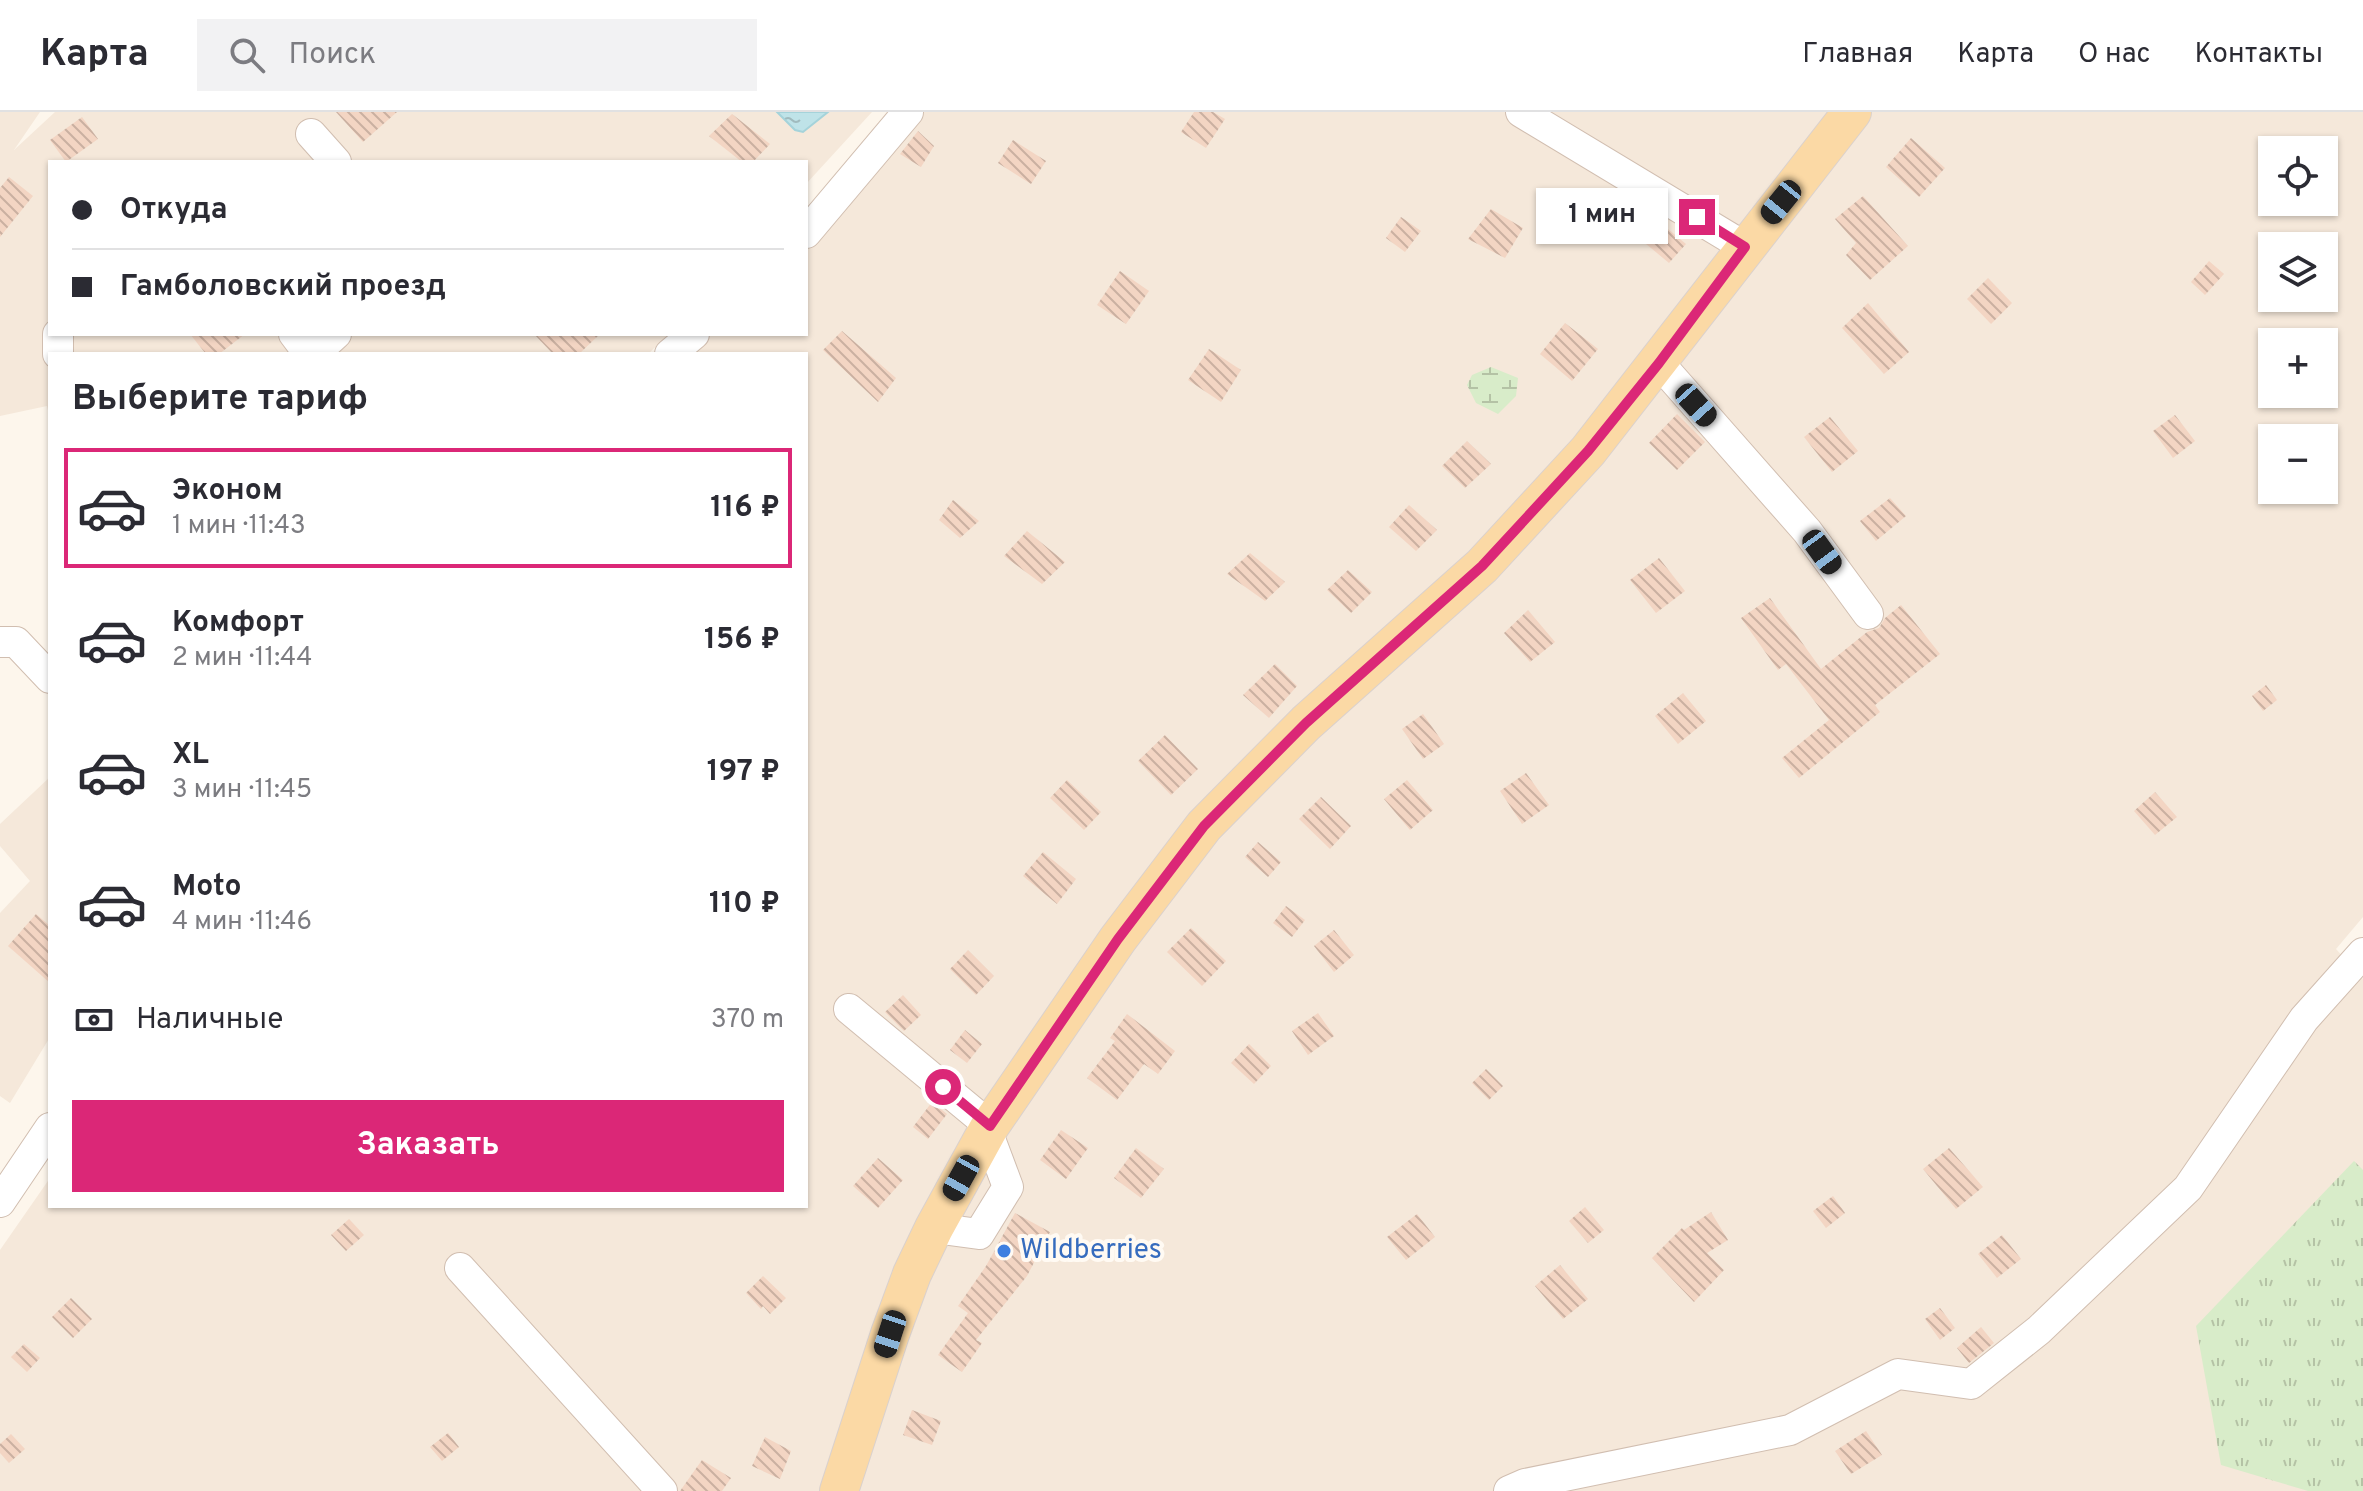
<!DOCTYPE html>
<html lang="ru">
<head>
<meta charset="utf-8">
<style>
	:root { --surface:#fff; --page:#f2f2f3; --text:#2b2b33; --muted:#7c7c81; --line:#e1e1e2; --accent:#db2777 }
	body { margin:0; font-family:Overpass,sans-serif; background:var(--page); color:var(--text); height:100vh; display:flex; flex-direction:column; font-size:30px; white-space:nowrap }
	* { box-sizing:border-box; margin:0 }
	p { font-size:26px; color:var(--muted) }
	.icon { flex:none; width:44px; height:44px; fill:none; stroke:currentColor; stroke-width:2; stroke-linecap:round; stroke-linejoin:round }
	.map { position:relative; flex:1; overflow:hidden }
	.details { position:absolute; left:48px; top:240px; width:760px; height:856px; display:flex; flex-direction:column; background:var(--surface); border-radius:0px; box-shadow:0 2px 6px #0004 }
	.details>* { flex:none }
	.guide { position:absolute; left:48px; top:48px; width:760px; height:176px; border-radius:0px; box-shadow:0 2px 6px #0004; display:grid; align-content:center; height:176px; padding:0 24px; background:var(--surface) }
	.buttons { position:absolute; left:2258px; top:24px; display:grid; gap:16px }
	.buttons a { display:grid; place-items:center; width:80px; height:80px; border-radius:0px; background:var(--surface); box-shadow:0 2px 6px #0004; font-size:40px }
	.end { position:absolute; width:36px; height:36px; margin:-18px; border:10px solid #db2777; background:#fff; box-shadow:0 0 0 4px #fff }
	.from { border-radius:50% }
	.bubble { position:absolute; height:56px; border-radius:0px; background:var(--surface); box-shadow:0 2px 6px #0004; font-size:26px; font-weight:700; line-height:56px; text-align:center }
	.car { position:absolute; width:24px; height:48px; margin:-24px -12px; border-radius:10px; box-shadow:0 0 6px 2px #0007; background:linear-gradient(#222 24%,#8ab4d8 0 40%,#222 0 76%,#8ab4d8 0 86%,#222 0) }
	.guide b { display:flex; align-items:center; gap:28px; height:76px; font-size:30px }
	.guide b+b { border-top:2px solid var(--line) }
	.guide i { width:20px; height:20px; background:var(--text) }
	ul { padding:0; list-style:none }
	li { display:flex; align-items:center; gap:24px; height:120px; margin:0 16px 12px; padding:0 8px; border:4px solid transparent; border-radius:0px }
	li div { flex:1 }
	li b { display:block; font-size:30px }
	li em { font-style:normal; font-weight:700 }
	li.selected { border-color:var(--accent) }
	li>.icon { width:72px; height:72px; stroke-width:1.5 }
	h2 { padding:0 24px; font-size:36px; line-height:96px }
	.pay { display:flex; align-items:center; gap:20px; height:88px; padding:0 24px; font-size:30px }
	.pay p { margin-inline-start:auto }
	.primary-button { display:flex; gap:16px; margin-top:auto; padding:16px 24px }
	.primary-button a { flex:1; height:92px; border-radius:0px; background:var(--accent); color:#fff; font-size:32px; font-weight:700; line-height:92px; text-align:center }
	header { display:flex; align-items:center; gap:48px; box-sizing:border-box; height:112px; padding:0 40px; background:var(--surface); border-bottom:2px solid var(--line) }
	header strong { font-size:38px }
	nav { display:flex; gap:44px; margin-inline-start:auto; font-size:28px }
	.search { width:560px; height:72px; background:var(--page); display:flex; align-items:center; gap:20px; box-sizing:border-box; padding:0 28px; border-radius:0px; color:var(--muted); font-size:30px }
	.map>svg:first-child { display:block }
	.residential { fill:#f5e8da; fill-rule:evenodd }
	.grass { fill:url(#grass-tufts) }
	.wetland { fill:url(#wetland-marsh) }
	.water { fill:url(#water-ripples); stroke:#a5d3da; stroke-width:2 }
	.building { fill:url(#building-back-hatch) }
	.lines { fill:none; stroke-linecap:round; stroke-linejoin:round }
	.minor-casing { stroke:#d1beb0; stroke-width:32 }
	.major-casing { stroke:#dad1cd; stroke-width:40 }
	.minor { stroke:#fff; stroke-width:30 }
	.major { stroke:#fbd9a5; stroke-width:38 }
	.route { stroke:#db2777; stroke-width:10 }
	.shop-dot { fill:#3f7fe0; stroke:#fffaf3; stroke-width:3 }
	.labels { text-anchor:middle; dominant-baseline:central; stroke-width:8; stroke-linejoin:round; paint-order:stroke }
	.shop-label { font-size:28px; fill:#366cbe; stroke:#fffaf3; text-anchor:start }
</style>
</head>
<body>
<header>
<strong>Карта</strong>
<div class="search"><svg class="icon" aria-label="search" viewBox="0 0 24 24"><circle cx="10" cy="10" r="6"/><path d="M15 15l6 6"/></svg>Поиск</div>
<nav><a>Главная</a><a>Карта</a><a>О нас</a><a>Контакты</a></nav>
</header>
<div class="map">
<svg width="2363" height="1379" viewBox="0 0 2363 1379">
	<defs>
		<pattern id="grass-tufts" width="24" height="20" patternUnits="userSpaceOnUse" patternTransform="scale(2)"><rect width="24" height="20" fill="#d8ecc9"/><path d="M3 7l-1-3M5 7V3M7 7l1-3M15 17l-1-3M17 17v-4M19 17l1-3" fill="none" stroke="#b4c2a5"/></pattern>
		<pattern id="wetland-marsh" width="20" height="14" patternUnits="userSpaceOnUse" patternTransform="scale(2)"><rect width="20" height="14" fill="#d8ecc9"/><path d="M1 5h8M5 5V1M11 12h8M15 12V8" fill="none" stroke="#b4c2a5"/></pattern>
		<pattern id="water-ripples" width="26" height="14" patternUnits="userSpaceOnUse" patternTransform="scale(2)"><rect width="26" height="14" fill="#bfe3e8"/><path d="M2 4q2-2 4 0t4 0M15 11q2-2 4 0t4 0" fill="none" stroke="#a0bbbe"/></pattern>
		<pattern id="building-back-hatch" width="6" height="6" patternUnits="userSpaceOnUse" patternTransform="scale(2)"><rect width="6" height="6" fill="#f3d5c3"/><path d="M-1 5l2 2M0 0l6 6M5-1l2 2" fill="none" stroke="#cab0a1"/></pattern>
	</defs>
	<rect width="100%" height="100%" fill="#fdf6ec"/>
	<g class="residential">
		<polygon points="0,0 40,0 14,38 55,0 872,0 806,72 806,50 50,50 50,222 669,222 648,242 50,242 50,307 47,294 0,304"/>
		<path d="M909,0H2363V805L2336,837L2363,867V1379H0V1138L50,1066V1094H806V242H689L707,222H806V113ZM2272,38H2324V90H2272ZM2272,134H2324V186H2272ZM2272,230H2324V282H2272ZM2272,326H2324V378H2272Z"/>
		<polygon points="50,665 50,925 10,991 0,984 0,801 30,769 0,734 0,712"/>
	</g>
	<polygon class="grass" points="2354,1049 2363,1058 2363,1379 2308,1379 2221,1353 2196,1214"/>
	<polygon class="wetland" points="1491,255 1518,266 1516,284 1498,302 1476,291 1467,273 1472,263"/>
	<polygon class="water" points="777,0 828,0 803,20 795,18"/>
	<g class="building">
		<polygon points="336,0 397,0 363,30"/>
		<polygon points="1194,0 1213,0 1225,7 1206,36 1181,20"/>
		<polygon points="732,2 770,32 753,50 742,50 709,24"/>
		<polygon points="82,5 98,27 66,50 50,28"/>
		<polygon points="918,19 934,34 921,55 900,42"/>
		<polygon points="1911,26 1945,56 1919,85 1886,55"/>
		<polygon points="1013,28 1046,49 1031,72 998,51"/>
		<polygon points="9,65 33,84 0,125 0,76"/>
		<polygon points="1863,84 1908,134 1870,168 1846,143 1856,131 1835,107"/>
		<polygon points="1491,97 1523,116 1505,146 1468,127"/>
		<polygon points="1650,102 1686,132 1669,151 1634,122"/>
		<polygon points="1401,105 1421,119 1405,140 1386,126"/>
		<polygon points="2209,149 2224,162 2205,183 2191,170"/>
		<polygon points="1120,159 1149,179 1126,212 1097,193"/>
		<polygon points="1988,166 2012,191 1991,212 1967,187"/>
		<polygon points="1868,191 1909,240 1884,262 1842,216"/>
		<polygon points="1565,211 1598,237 1572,269 1540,242"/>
		<polygon points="842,219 896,266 878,290 823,238"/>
		<polygon points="190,222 245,222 219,242 206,242"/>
		<polygon points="534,222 600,222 579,242 553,242"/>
		<polygon points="1209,237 1241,258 1221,290 1188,268"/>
		<polygon points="1677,302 1705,330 1677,358 1649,331"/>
		<polygon points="2175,303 2195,329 2173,346 2153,319"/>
		<polygon points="1830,305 1858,339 1832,360 1804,325"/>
		<polygon points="1467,329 1491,352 1465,376 1442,354"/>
		<polygon points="1890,386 1906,404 1876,429 1860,409"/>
		<polygon points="953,388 979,409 960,426 939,408"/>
		<polygon points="1409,393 1437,418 1416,439 1389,415"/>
		<polygon points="1027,419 1065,450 1042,472 1004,444"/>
		<polygon points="1250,441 1285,470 1265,489 1227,462"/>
		<polygon points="1659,446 1685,479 1656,501 1630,468"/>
		<polygon points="1348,458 1372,480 1351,501 1327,478"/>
		<polygon points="1770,486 1821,557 1867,520 1879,516 1885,506 1901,493 1940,542 1875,593 1880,600 1799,666 1782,646 1829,608 1786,552 1778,558 1741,506"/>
		<polygon points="1528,498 1555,530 1530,550 1504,521"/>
		<polygon points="1275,552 1297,574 1269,606 1243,583"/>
		<polygon points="2266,573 2277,588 2263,599 2252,584"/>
		<polygon points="1683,581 1706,609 1678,632 1655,604"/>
		<polygon points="1423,602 1444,632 1423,647 1402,617"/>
		<polygon points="1165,623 1198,657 1171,683 1138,649"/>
		<polygon points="1526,661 1549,693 1522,712 1500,679"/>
		<polygon points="1067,668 1101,700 1084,718 1050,686"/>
		<polygon points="1407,668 1433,698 1410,718 1384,687"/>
		<polygon points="2155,680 2177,705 2155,723 2134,699"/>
		<polygon points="1321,685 1351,714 1330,737 1299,707"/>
		<polygon points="1258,730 1281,750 1268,765 1245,745"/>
		<polygon points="1043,740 1076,767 1057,792 1023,764"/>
		<polygon points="1286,794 1305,808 1292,825 1273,811"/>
		<polygon points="36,802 50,814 50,871 8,834"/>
		<polygon points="1191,816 1226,849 1202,874 1167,840"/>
		<polygon points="1334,818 1354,843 1334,860 1314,834"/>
		<polygon points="968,838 994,864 976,883 950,857"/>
		<polygon points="903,883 921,903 904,919 885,900"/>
		<polygon points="1318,901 1334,924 1308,943 1292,919"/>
		<polygon points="1127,902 1175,939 1158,962 1144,952 1117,988 1087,966 1115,929 1110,926"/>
		<polygon points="965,918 982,932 967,951 950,938"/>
		<polygon points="1249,932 1271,954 1254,972 1231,951"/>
		<polygon points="1486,957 1503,974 1489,988 1472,971"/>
		<polygon points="932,990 947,1002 928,1027 913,1015"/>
		<polygon points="1061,1018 1088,1036 1066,1067 1040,1048"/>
		<polygon points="1136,1036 1164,1057 1141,1086 1114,1066"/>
		<polygon points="1949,1036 1983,1075 1956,1097 1923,1057"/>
		<polygon points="878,1046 903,1068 878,1096 853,1074"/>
		<polygon points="1833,1084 1845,1101 1826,1116 1813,1099"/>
		<polygon points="1585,1095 1604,1118 1588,1131 1569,1109"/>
		<polygon points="1711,1100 1728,1128 1707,1141 1724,1158 1694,1190 1652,1146 1682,1116 1684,1118"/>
		<polygon points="1015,1101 1050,1120 1027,1164 976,1228 982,1231 962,1260 938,1243 968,1201 958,1194 986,1154"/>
		<polygon points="1417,1102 1435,1125 1406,1148 1387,1125"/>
		<polygon points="349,1107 364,1123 346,1139 331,1123"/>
		<polygon points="2002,1123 2021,1147 1997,1166 1978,1142"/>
		<polygon points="1560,1153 1588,1187 1563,1207 1535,1174"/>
		<polygon points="763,1164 786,1186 770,1202 763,1194 761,1197 746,1181"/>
		<polygon points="71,1186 92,1207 73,1226 52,1205"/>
		<polygon points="1940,1196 1955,1216 1940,1228 1925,1207"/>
		<polygon points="1981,1215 1994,1231 1969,1251 1957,1236"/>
		<polygon points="24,1232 40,1246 27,1260 11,1245"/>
		<polygon points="912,1298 941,1309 932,1333 903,1323"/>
		<polygon points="1866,1319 1882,1343 1851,1362 1835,1339"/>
		<polygon points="448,1321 459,1335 442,1349 430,1335"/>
		<polygon points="11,1322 25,1337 9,1351 0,1341 0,1332"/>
		<polygon points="765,1325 791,1339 780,1367 752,1354"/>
		<polygon points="702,1348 731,1366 722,1379 680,1379"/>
	</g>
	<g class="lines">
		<defs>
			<g id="minor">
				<polyline points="1521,0 1745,135"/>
				<polyline points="311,22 336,50"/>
				<polyline points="806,121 908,0"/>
				<polyline points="294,222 309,242"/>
				<polyline points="58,242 58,222"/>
				<polyline points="314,242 336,222"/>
				<polyline points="670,242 694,222"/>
				<polyline points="1659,251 1807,419 1868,502"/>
				<polyline points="0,530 16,530 50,566"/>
				<polyline points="849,897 990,1014"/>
				<polyline points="0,1090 50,1016"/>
				<polyline points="934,1116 979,1122 1008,1075 987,1019"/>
				<polyline points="460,1156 662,1379"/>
				<polyline points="1509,1379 1525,1372 1790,1318 1898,1262 1971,1272 2039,1218 2188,1076 2304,907 2363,841"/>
			</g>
			<polyline id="major" points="839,1379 890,1222 912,1162 934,1116 990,1014 1118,827 1204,714 1306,611 1482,454 1588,339 1852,0"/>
		</defs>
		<use href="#minor" class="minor-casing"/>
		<use href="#major" class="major-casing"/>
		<use href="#minor" class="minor"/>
		<use href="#major" class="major"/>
	</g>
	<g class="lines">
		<polyline class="route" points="943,975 990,1014 1118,827 1204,714 1306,611 1482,454 1588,339 1659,251 1745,135 1697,105"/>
	</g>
	<circle class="shop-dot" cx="1004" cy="1139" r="8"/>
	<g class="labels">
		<g class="shop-label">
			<text x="1020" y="1139">Wildberries</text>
		</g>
	</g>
</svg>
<div class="buttons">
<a><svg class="icon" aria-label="locate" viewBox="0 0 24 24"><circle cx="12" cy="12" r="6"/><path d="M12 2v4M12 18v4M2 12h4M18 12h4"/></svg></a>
<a><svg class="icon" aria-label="layers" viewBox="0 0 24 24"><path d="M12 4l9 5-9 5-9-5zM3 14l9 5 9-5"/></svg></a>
<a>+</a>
<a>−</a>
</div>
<i class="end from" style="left:943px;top:975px"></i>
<i class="end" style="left:1697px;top:105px"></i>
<div class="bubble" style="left:1536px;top:76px;width:132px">1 мин</div>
<i class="car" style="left:1781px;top:90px;rotate:219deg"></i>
<i class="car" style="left:1696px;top:293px;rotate:138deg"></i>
<i class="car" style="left:1822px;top:440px;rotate:144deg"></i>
<i class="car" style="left:961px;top:1066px;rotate:209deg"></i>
<i class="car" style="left:890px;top:1222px;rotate:198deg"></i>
<div class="guide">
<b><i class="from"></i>Откуда</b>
<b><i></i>Гамболовский проезд</b>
</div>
<section class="details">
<h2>Выберите тариф</h2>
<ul>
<li class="selected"><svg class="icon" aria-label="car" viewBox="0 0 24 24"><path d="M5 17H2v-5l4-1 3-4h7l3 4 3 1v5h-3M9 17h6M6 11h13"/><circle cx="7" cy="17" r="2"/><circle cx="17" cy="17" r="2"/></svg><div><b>Эконом</b><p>1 мин · 11:43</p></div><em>116 ₽</em></li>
<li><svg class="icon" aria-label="car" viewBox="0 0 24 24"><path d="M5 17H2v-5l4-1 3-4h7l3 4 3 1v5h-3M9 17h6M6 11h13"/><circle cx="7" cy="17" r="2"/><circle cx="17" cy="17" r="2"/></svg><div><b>Комфорт</b><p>2 мин · 11:44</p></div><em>156 ₽</em></li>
<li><svg class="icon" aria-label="car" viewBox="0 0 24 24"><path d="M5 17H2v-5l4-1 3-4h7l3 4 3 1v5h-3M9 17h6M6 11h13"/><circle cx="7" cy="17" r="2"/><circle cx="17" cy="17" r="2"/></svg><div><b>XL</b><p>3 мин · 11:45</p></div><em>197 ₽</em></li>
<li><svg class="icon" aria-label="car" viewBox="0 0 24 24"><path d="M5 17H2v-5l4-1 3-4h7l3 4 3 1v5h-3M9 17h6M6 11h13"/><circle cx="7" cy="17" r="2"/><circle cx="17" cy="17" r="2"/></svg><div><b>Moto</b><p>4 мин · 11:46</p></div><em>110 ₽</em></li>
</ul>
<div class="pay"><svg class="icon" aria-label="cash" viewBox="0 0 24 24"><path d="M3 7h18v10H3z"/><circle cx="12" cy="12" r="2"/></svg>Наличные<p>370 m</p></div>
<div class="primary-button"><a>Заказать</a></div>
</section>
</div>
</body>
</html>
